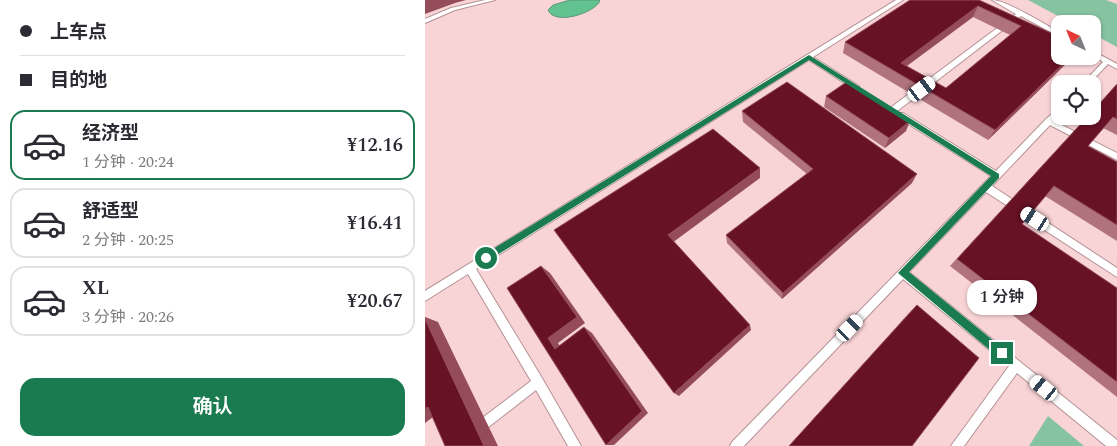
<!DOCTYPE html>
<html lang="zh">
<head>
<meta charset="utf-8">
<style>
	:root { --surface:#fff; --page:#f7f7f7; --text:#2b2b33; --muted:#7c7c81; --line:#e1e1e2; --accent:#1a7a50 }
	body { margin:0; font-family:Spectral,"Noto Sans SC",serif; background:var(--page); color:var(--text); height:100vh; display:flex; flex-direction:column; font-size:19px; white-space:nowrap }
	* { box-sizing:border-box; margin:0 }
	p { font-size:16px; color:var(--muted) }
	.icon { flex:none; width:28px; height:28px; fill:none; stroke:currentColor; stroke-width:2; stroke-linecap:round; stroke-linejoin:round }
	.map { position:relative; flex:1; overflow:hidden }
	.side { display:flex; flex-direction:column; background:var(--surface); width:425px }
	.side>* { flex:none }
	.banner { display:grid; align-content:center; height:110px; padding:0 20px; background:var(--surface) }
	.needle { width:32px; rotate:317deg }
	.controls { position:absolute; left:626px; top:15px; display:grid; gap:10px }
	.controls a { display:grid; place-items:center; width:50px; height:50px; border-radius:10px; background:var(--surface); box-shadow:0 1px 4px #0004; font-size:25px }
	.end { position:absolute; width:22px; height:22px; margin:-11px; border:6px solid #1a7a50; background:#fff; box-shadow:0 0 0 2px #fff }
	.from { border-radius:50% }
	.bubble { position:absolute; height:35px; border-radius:15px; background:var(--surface); box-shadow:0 1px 4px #0004; font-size:16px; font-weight:600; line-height:35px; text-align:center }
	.car { position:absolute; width:15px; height:30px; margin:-15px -8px; border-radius:6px; box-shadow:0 0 4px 1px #0007; background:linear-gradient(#fff 24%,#345 0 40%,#fff 0 76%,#345 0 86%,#fff 0) }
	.banner b { display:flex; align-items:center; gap:18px; height:48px; font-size:19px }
	.banner b+b { border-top:1px solid var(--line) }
	.banner i { width:12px; height:12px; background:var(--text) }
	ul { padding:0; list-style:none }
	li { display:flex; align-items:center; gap:15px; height:70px; margin:0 10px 8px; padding:0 10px; border:2px solid var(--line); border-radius:15px }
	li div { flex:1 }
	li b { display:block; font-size:19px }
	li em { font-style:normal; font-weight:600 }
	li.active { border-color:var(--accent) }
	li>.icon { width:45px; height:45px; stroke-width:1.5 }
	.primary-button { display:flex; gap:10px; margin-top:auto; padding:10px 20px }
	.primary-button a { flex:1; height:58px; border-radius:15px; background:var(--accent); color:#fff; font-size:20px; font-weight:600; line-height:58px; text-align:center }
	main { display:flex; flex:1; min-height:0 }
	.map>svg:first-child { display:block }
	.green { fill:#86c3a1 }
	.water { fill:#62c391; stroke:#599876 }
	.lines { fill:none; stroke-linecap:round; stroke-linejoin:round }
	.service-casing { stroke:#b49194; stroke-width:2 }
	.service { fill:#fff; fill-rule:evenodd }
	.wall { fill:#b0737e; fill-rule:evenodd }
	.shaded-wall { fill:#944c5b }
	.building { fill:#681226; stroke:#944c5b; fill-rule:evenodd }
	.route { fill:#1a7a50 }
</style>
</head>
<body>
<main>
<section class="side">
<div class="banner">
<b><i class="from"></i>上车点</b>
<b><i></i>目的地</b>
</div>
<ul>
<li class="active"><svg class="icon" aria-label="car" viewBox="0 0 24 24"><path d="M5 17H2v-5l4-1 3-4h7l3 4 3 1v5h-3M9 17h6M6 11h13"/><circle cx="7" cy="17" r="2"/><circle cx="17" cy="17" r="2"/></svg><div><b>经济型</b><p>1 分钟 · 20:24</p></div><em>¥12.16</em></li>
<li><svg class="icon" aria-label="car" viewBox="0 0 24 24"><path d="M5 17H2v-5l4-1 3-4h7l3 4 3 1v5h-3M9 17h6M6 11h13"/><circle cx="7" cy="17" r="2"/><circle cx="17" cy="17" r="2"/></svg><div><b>舒适型</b><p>2 分钟 · 20:25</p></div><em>¥16.41</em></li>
<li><svg class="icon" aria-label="car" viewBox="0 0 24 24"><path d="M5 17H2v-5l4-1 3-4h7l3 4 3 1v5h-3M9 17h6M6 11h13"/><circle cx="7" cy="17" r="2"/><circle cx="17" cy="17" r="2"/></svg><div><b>XL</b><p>3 分钟 · 20:26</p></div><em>¥20.67</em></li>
</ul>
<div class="primary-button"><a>确认</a></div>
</section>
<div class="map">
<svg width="692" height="446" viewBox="0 0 692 446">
	<rect width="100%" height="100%" fill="#f9d4d7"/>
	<g class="green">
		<polygon points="603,0 681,0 692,4 692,47 668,34 668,24 648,24"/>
		<polygon points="623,416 659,446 604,446"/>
	</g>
	<path class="water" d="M145,0H174L175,1C169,13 130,26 123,10L128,5Z"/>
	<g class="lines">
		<defs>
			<g id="service">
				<polygon points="60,0 70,0 30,10 0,23 0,19 26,8"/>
				<polygon points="471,0 478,0 388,57 434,86 434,90 430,90 384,60 51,269 117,378 156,446 143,446 111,390 56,433 52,435 48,433 46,429 48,425 106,381 43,274 0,301 0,291"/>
				<path d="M567,0C581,0 620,24 635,33V37L596,16L471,112H465V108L591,14Z"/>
				<polygon points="668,51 692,64 692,69 683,64 664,84 657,84 678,62 668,55"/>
				<polygon points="635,107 635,114 629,121 692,153 692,160 625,125 567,186 692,268 692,277 561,192 484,272 692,440 692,446 681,446 592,373 539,446 526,446 584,366 478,279 319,446 305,446 307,442 566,176 472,117 472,113 478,113 571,171 621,119"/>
			</g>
		</defs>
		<use href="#service" class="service-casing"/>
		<use href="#service" class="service"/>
	</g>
	<g class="wall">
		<path d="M554,0L635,37V56H649L563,140L418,53L420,42ZM548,17L585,35L521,88L482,66Z"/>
		<polygon points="692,84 692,135 678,128 663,146 692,162 692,241 620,196 597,224 692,288 692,397 525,266"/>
		<polygon points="401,96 481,131 460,148 399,107"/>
		<polygon points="317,111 487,183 357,299 302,243 301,235 382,174 318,122"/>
		<polygon points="492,305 487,446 364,446 483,314"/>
	</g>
	<g class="shaded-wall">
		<polygon points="0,0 41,0 30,3 0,14"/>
		<polygon points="553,6 548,17 472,73 476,63"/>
		<polygon points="646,56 649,56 563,140 570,130"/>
		<polygon points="485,121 481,131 460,148 464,138"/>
		<polygon points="335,168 335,178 247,243 243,235"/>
		<polygon points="492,174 487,183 357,299 358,293"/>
		<polygon points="116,266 125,273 160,323 133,343 140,354 130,349 123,338"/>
		<polygon points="0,317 13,322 73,446 59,446 0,319"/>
		<polygon points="325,325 326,330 254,396 249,393"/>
		<polygon points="159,327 167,333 223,413 189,445 181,445"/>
		<polygon points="3,407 19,409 0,423 0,409"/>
	</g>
	<g class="building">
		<path d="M485,0H554L635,37V56H646L570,130L420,42ZM553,6L596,26L521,88L476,63Z"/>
		<polygon points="423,81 485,121 464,138 401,96"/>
		<polygon points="362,82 492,174 358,293 301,235 388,169 317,111"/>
		<polygon points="692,84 692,119 688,117 663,146 692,162 692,225 629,186 597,224 692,288 692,382 532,259 663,116 668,116 668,111"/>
		<polygon points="288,129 335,168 243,235 325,325 249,393 129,230"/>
		<polygon points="116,266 152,317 123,338 130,349 159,327 217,411 181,445 82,288"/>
		<polygon points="492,305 554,358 487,446 364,446"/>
		<polygon points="0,319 59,446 20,446 3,407 0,409"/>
	</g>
	<polygon class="route" points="384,55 574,174 574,178 484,272 580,350 580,357 573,357 473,273 566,176 384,60 64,260 58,260 58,255"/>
</svg>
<div class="controls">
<a><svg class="needle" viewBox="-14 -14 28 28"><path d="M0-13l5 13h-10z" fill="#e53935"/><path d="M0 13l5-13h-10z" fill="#7c7c81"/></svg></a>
<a><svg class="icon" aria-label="locate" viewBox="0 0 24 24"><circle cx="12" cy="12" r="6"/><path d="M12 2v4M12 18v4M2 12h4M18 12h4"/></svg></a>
</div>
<i class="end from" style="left:61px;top:258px"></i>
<i class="end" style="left:577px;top:353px"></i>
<div class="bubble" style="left:542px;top:280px;width:70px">1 分钟</div>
<i class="car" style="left:497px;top:89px;rotate:53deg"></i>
<i class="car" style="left:610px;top:219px;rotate:303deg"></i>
<i class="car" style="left:425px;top:328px;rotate:44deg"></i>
<i class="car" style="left:619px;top:388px;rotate:309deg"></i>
</div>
</main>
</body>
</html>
